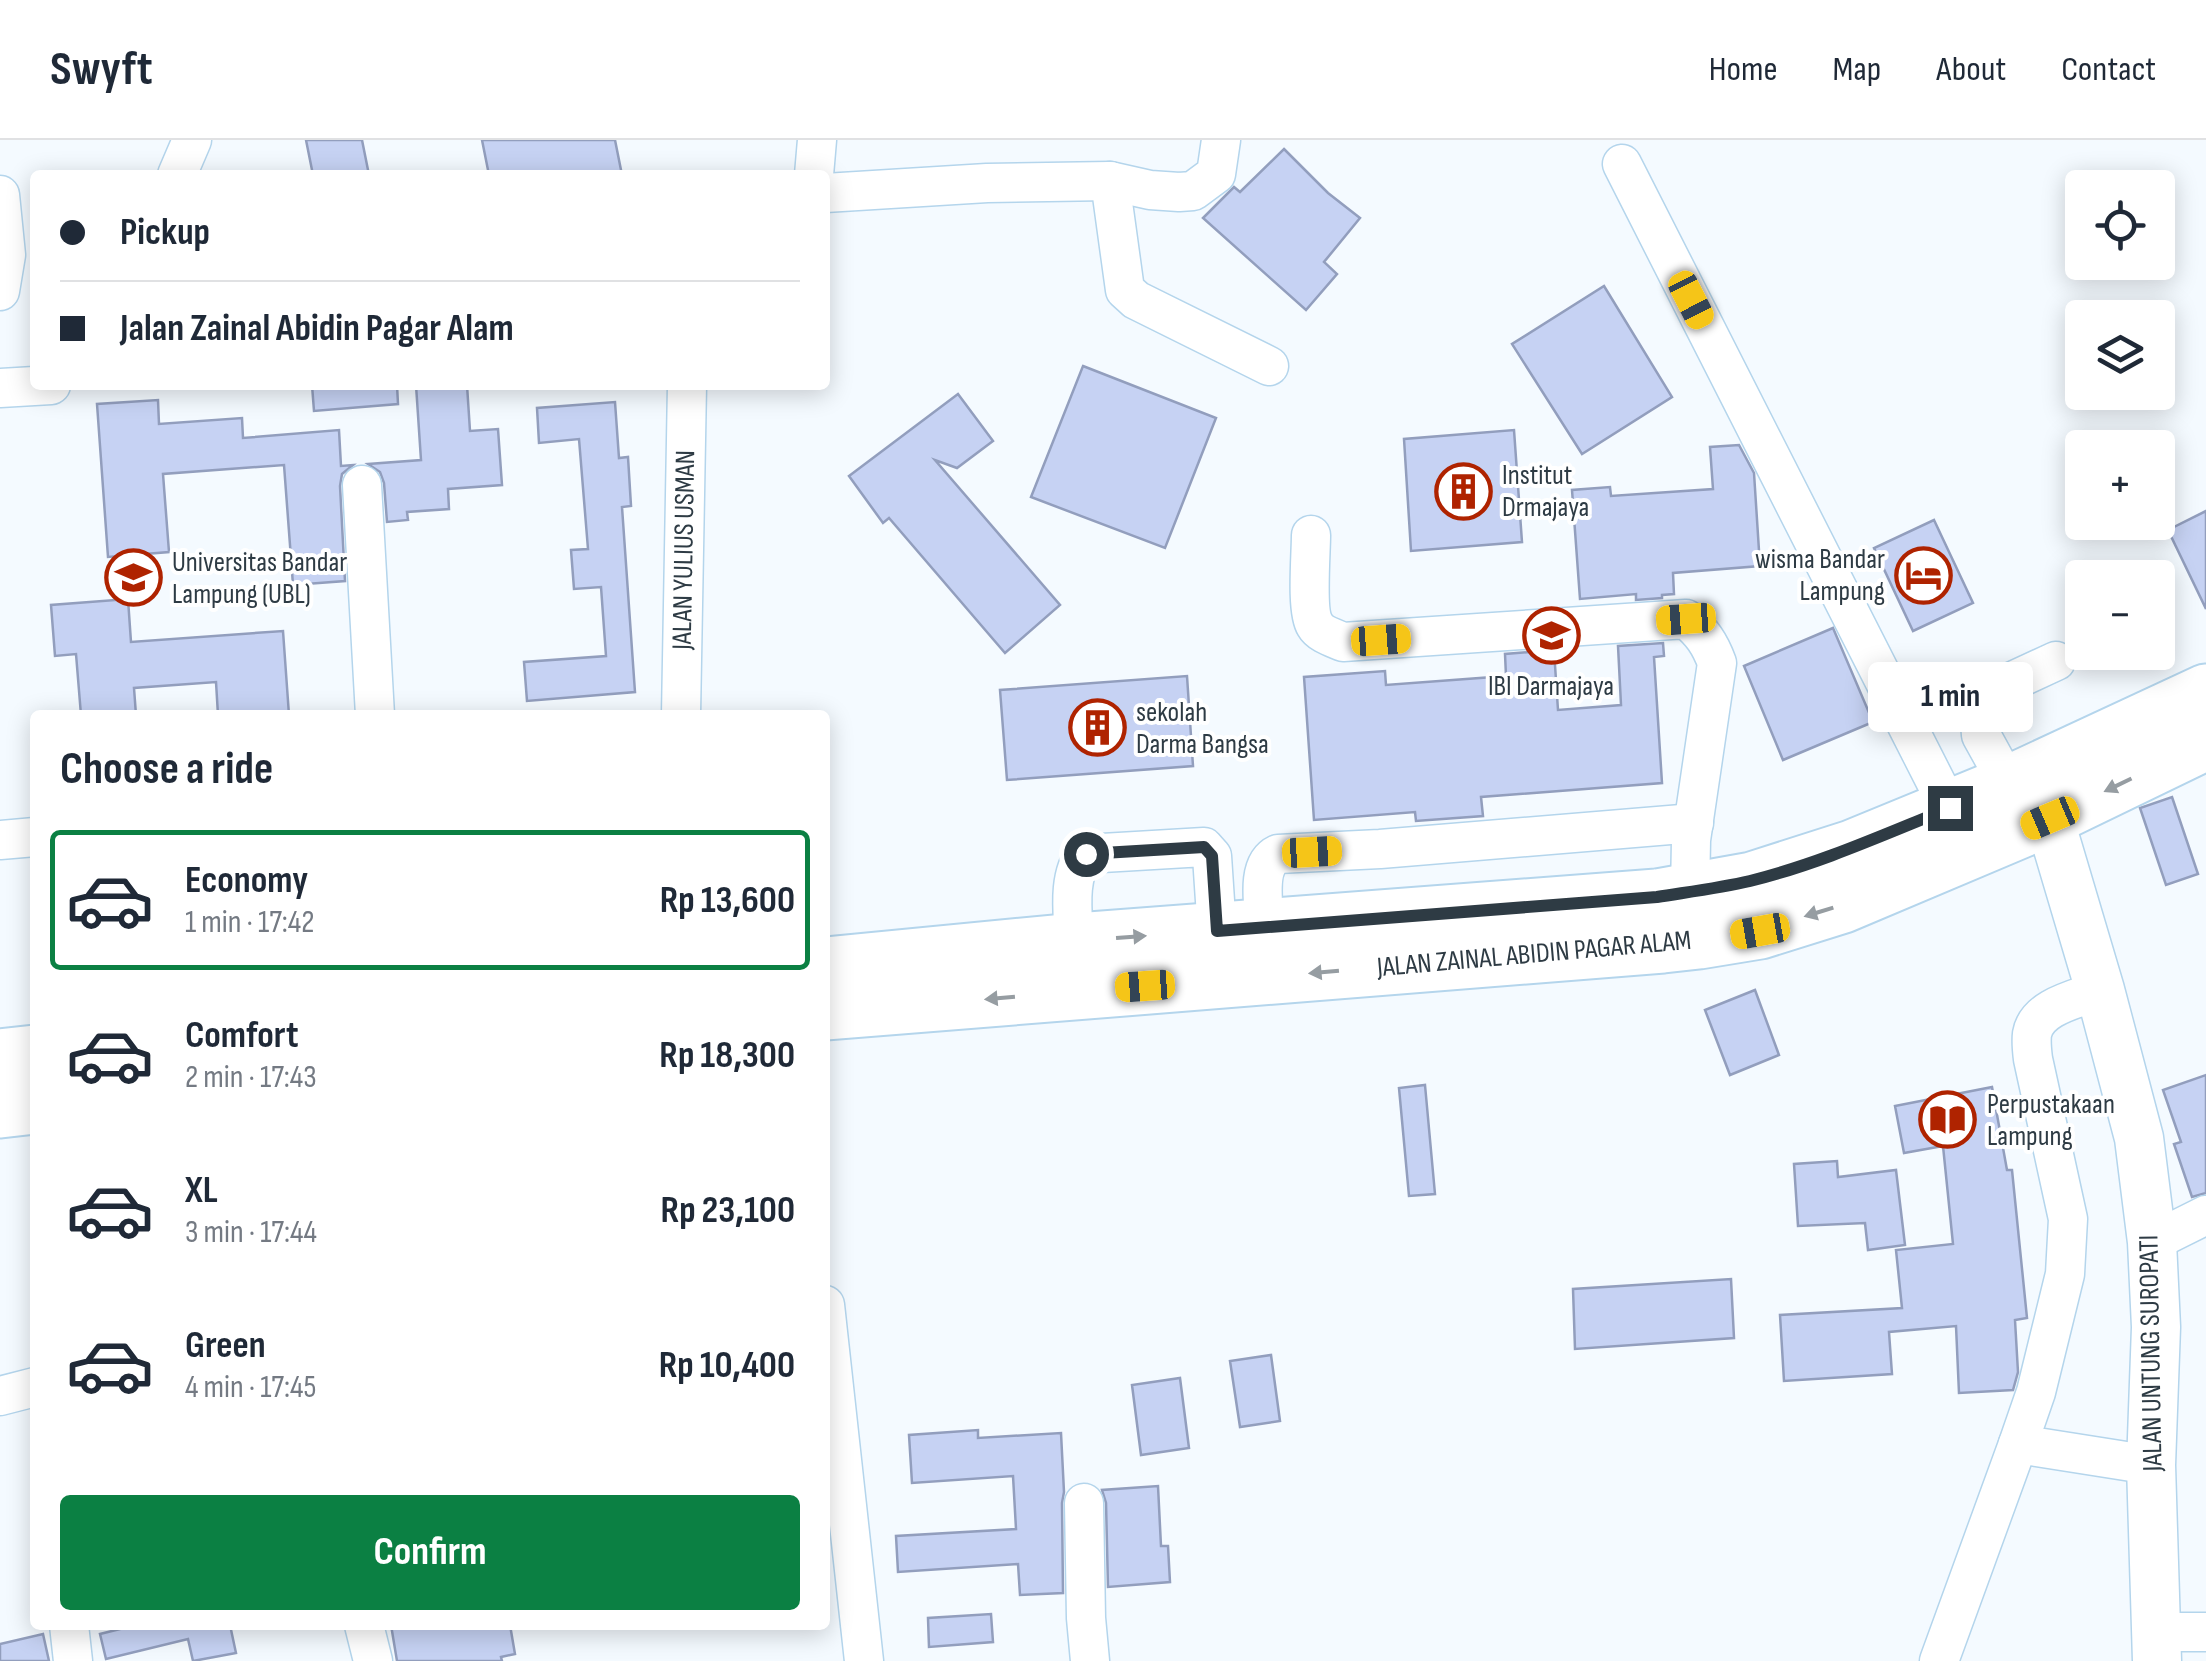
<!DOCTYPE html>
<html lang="en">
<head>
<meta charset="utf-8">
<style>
	:root { --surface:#fff; --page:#f2f2f3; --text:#1f2937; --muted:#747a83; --line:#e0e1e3; --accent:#0b8043 }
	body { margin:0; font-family:"Sofia Sans Condensed",sans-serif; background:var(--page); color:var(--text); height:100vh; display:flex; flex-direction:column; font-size:38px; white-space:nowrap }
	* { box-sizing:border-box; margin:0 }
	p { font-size:32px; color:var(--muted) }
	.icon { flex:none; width:55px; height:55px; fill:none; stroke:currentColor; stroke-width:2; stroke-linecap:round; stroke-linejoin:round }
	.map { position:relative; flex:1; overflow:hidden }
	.sheet { position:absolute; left:30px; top:570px; width:800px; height:920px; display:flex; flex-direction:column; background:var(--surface); border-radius:10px; box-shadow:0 5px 25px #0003 }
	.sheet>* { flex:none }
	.top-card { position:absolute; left:30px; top:30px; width:800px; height:220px; border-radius:10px; box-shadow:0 5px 25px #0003; display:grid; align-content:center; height:220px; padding:0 30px; background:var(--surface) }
	.buttons { position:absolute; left:2065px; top:30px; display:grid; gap:20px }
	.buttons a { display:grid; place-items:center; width:110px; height:110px; border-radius:10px; background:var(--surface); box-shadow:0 5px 25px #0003; font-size:50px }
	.end { position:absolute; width:45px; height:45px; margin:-22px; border:12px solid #2e3b44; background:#fff; box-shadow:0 0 0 5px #fff }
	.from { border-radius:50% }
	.bubble { position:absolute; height:70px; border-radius:10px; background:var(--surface); box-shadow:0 5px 25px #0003; font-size:32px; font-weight:700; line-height:70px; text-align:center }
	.car { position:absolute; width:30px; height:60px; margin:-30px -15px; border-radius:12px; box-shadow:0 0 8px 2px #0007; background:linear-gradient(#f5c518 24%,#345 0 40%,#f5c518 0 76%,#345 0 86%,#f5c518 0) }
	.top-card b { display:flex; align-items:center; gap:35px; height:95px; font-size:38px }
	.top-card b+b { border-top:2px solid var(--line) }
	.top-card i { width:25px; height:25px; background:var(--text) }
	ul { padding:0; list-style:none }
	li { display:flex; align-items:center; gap:30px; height:140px; margin:0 20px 15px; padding:0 10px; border:5px solid transparent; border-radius:10px }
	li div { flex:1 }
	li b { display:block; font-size:38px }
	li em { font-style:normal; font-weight:700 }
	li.current { border-color:var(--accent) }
	li>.icon { width:90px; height:90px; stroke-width:1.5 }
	h2 { padding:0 30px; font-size:45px; line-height:120px }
	.primary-button { display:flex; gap:20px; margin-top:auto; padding:20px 30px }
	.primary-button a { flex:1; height:115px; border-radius:10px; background:var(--accent); color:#fff; font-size:40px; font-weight:700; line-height:115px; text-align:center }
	header { display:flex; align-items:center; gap:60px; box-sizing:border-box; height:140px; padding:0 50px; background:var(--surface); border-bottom:2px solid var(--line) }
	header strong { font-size:48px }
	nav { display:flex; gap:55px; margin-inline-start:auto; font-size:35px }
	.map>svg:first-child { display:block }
	.building { fill:#c6d2f3; stroke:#929ebd; stroke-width:2.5 }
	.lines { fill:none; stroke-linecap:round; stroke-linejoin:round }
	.minor-casing { stroke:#b4d5ec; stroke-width:41 }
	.major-casing { stroke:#b4d5ec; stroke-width:51 }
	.highway-casing { stroke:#b4d5ec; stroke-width:59 }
	.minor { stroke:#fff; stroke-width:38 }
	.major { stroke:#fff; stroke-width:48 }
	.highway { stroke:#fff; stroke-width:55 }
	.oneway { fill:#969da2 }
	.route { stroke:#2e3b44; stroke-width:12 }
	.labels { text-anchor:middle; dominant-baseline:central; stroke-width:8; stroke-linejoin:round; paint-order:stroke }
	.poi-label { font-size:28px; fill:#2e3b44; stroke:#fff; text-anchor:start }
	.street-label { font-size:28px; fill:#2e3b44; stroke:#fff }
</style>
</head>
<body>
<header>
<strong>Swyft</strong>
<nav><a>Home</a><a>Map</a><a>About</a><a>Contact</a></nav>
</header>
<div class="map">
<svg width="2206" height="1521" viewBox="0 0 2206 1521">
	<rect width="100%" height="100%" fill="#f4faff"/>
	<g class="building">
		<polygon points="306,0 362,0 369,35 313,35"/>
		<polygon points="482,0 615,0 622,35 489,35"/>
		<polygon points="1284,9 1328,53 1360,78 1324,122 1337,134 1306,170 1203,78 1234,47 1240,52"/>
		<polygon points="1604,146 1672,257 1582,314 1512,204"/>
		<polygon points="1083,226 1216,278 1165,408 1031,357"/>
		<polygon points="312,245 397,245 398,264 314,271"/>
		<polygon points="416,245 467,245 470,291 498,289 502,345 448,349 449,369 407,372 408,380 387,382 384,343 380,332 368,324 421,320"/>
		<polygon points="958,254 993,301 957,328 935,320 1060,465 1005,513 889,378 883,383 849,336"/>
		<polygon points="158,260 159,284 242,278 243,298 339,290 341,326 353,325 342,334 340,346 345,441 293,445 284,325 163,334 169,412 108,417 97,264"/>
		<polygon points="615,262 619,318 628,317 631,366 622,367 635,552 527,561 524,522 606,516 601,447 574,449 571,410 588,409 579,299 539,303 537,268"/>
		<polygon points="1514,290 1522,402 1411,411 1404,299"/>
		<polygon points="1739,305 1754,333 1760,426 1673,433 1674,454 1662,455 1662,458 1636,460 1636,454 1580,459 1572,350 1610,347 1611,356 1713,349 1710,307"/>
		<polygon points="2206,371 2206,469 2168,390"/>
		<polygon points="1934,380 1973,463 1913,491 1874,408"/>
		<polygon points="128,459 131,502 283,491 289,575 218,575 216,542 134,548 136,575 81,575 76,514 55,516 51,465"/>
		<polygon points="1833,488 1873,582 1783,620 1744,526"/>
		<polygon points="1663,503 1664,516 1654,517 1662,643 1481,657 1483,676 1416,681 1415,672 1314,680 1304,537 1385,531 1386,545 1506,536 1505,514 1554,510 1558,570 1621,565 1618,506"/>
		<polygon points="1187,536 1193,626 1007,640 1000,550"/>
		<polygon points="2172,657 2198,734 2166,745 2140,668"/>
		<polygon points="1755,850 1779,915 1730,935 1705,870"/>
		<polygon points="2206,935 2206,1053 2192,1057 2174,1004 2181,1002 2163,950"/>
		<polygon points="1425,945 1435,1054 1409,1056 1399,948"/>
		<polygon points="1992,947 2007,1030 2012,1030 2027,1178 2015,1180 2018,1232 2013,1250 1959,1253 1956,1186 1889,1192 1892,1234 1784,1241 1780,1175 1902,1168 1896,1110 1953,1104 1943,1006 1904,1013 1895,966"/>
		<polygon points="1837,1021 1838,1037 1896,1030 1905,1105 1868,1110 1865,1083 1798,1086 1794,1024"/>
		<polygon points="1731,1139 1734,1198 1575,1209 1573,1149"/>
		<polygon points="1271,1215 1280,1281 1240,1287 1230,1221"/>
		<polygon points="1180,1238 1189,1308 1141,1315 1132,1245"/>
		<polygon points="978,1290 978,1298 1061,1293 1064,1352 1062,1363 1063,1453 1020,1455 1018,1424 898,1432 896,1396 1016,1389 1013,1336 912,1343 909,1295"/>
		<polygon points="1158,1346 1161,1406 1168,1406 1170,1442 1108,1447 1106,1363 1102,1350"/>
		<polygon points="991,1474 993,1502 929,1507 928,1478"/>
		<polygon points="136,1485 230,1485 236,1513 193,1521 188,1499 106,1519 100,1494"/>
		<polygon points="391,1485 510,1485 515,1514 501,1517 502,1521 397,1521"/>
		<polygon points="43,1494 49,1521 0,1521 0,1504"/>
	</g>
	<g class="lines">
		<defs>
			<g id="minor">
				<polyline points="1622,24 1949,668"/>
				<polyline points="177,35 192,0"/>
				<polyline points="814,35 817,0"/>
				<polyline points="1110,41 1125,150 1136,160 1269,226"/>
				<polyline points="825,53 987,43 1110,41 1150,50 1179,52 1193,51 1216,34 1221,0"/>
				<polyline points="0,55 6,115 0,151"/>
				<polyline points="0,248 51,245"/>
				<polyline points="362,345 375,575"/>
				<path d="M1311,395C1311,414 1306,471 1315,485C1320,494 1334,498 1343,502L1686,479C1702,492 1710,504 1717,523L1691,700L1690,752"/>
				<polyline points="681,575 687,245"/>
				<polyline points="2008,644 1981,595 1978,557 2056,521"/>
				<polyline points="0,700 35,697"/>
				<path d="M1265,788C1264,766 1255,725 1278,714L1380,709L1694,683"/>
				<path d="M1074,801C1073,774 1067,737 1085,714L1204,707L1212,716L1217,791"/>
				<path d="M2100,850C2078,859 2037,866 2032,894C2031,902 2032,911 2033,919L2068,1079L2065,1134L2036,1252L2018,1304L2151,1325"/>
				<polyline points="2152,1102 2206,1075"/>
				<polyline points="825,1165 864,1521"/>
				<polyline points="0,1256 35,1247"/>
				<polyline points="1084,1363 1086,1478 1090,1521"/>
				<polyline points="69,1485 73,1521"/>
				<polyline points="364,1485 373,1521"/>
				<polyline points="2157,1492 2206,1492"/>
				<polyline points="1939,1521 2018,1304"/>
			</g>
			<polyline id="major" points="2049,678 2100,850 2139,998 2152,1102 2156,1187 2151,1325 2157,1521"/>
			<g id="highway">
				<polyline points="825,825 1074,801 1657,757 1752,740 1852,708 2008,644 2206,552"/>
				<polyline points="825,872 1663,805 1699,801 1760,791 1843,765 2049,678 2206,602"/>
				<polyline points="0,917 35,913"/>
				<polyline points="0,970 35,966"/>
			</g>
		</defs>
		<use href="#minor" class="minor-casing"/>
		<use href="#major" class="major-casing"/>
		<use href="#highway" class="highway-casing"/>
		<use href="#minor" class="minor"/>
		<use href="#major" class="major"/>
		<use href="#highway" class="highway"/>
	</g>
	<defs><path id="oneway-solid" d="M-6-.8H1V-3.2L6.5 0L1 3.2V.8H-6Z" transform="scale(2.5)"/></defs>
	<g class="oneway">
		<use href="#oneway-solid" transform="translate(2118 645) rotate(154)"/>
		<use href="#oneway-solid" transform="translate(1819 772) rotate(163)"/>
		<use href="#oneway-solid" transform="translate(1131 797) rotate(-4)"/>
		<use href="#oneway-solid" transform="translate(1324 832) rotate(175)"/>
		<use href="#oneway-solid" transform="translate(1000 858) rotate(175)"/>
	</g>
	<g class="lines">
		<path class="route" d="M1086,714L1204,707L1212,716L1217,791L1657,757C1688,752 1720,748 1750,741C1819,724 1885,694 1950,668"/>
	</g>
	<defs>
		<symbol id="building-ring" viewBox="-11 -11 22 22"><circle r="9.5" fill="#fff" stroke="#af2300" stroke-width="1.5"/><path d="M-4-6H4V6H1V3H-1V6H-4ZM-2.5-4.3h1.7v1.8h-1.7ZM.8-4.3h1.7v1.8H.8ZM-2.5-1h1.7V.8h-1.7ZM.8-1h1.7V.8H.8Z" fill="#af2300"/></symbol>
		<symbol id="hotel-ring" viewBox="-11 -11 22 22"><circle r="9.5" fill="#fff" stroke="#af2300" stroke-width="1.5"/><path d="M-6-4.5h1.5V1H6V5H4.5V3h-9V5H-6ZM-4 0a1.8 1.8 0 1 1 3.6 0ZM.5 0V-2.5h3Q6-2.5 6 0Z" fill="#af2300"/></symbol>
		<symbol id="university-ring" viewBox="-11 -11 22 22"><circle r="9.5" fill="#fff" stroke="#af2300" stroke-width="1.5"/><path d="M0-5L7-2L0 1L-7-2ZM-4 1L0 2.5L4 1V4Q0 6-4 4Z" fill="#af2300"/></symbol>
		<symbol id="library-ring" viewBox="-11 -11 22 22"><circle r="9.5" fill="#fff" stroke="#af2300" stroke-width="1.5"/><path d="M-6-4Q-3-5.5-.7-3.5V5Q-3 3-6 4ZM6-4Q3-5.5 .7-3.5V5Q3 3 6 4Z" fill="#af2300"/></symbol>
	</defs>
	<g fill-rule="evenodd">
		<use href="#building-ring" x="1432" y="320" width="63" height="63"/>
		<use href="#hotel-ring" x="1892" y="404" width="63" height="63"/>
		<use href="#university-ring" x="102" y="406" width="63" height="63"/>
		<use href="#university-ring" x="1520" y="464" width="63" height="63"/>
		<use href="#building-ring" x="1066" y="556" width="63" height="63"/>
		<use href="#library-ring" x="1916" y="948" width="63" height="63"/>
	</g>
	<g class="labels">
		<g class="poi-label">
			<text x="1502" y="335">Institut<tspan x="1502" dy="32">Drmajaya</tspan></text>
			<text x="1885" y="419" text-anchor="end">wisma Bandar<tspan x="1885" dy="32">Lampung</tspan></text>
			<text x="172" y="422">Universitas Bandar<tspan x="172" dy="32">Lampung (UBL)</tspan></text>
			<text x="1551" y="546" text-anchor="middle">IBI Darmajaya</text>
			<text x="1136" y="572">sekolah<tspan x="1136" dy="32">Darma Bangsa</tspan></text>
			<text x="1987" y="964">Perpustakaan<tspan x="1987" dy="32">Lampung</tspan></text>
		</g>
		<g class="street-label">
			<text transform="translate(684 410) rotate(-89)">JALAN YULIUS USMAN</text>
			<text transform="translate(1534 814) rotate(-5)">JALAN ZAINAL ABIDIN PAGAR ALAM</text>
			<text transform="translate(2151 1213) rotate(-91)">JALAN UNTUNG SUROPATI</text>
		</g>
	</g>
</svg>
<div class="buttons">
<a><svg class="icon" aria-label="locate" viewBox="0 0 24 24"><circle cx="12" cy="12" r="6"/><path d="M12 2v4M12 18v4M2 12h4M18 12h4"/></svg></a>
<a><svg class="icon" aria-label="layers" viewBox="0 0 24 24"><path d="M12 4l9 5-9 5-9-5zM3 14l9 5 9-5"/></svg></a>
<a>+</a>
<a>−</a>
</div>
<i class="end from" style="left:1086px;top:714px"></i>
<i class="end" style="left:1950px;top:668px"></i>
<div class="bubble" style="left:1868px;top:522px;width:165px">1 min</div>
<i class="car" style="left:1691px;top:160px;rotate:153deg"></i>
<i class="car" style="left:1686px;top:479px;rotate:266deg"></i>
<i class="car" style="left:1381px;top:500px;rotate:86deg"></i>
<i class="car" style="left:2050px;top:678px;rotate:247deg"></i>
<i class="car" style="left:1312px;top:712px;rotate:87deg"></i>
<i class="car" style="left:1760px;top:791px;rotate:260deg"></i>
<i class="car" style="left:1145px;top:846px;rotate:266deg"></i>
<div class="top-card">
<b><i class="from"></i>Pickup</b>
<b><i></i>Jalan Zainal Abidin Pagar Alam</b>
</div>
<section class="sheet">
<h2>Choose a ride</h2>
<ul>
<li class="current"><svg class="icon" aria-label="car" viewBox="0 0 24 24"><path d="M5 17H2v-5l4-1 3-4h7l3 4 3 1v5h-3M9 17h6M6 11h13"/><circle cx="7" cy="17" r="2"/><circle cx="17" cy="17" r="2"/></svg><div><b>Economy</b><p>1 min · 17:42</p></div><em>Rp 13,600</em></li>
<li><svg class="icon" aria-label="car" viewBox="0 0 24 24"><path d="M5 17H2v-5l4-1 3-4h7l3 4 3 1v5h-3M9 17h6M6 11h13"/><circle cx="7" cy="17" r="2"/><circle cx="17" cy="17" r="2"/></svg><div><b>Comfort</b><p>2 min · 17:43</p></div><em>Rp 18,300</em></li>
<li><svg class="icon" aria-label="car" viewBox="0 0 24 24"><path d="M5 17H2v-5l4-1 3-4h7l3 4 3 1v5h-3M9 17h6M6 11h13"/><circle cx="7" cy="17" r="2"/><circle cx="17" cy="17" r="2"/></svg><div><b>XL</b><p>3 min · 17:44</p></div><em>Rp 23,100</em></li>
<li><svg class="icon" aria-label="car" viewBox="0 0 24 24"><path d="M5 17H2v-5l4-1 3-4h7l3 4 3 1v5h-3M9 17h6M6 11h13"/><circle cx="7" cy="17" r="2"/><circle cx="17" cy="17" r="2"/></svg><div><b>Green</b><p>4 min · 17:45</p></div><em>Rp 10,400</em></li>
</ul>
<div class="primary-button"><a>Confirm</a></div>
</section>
</div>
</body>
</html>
